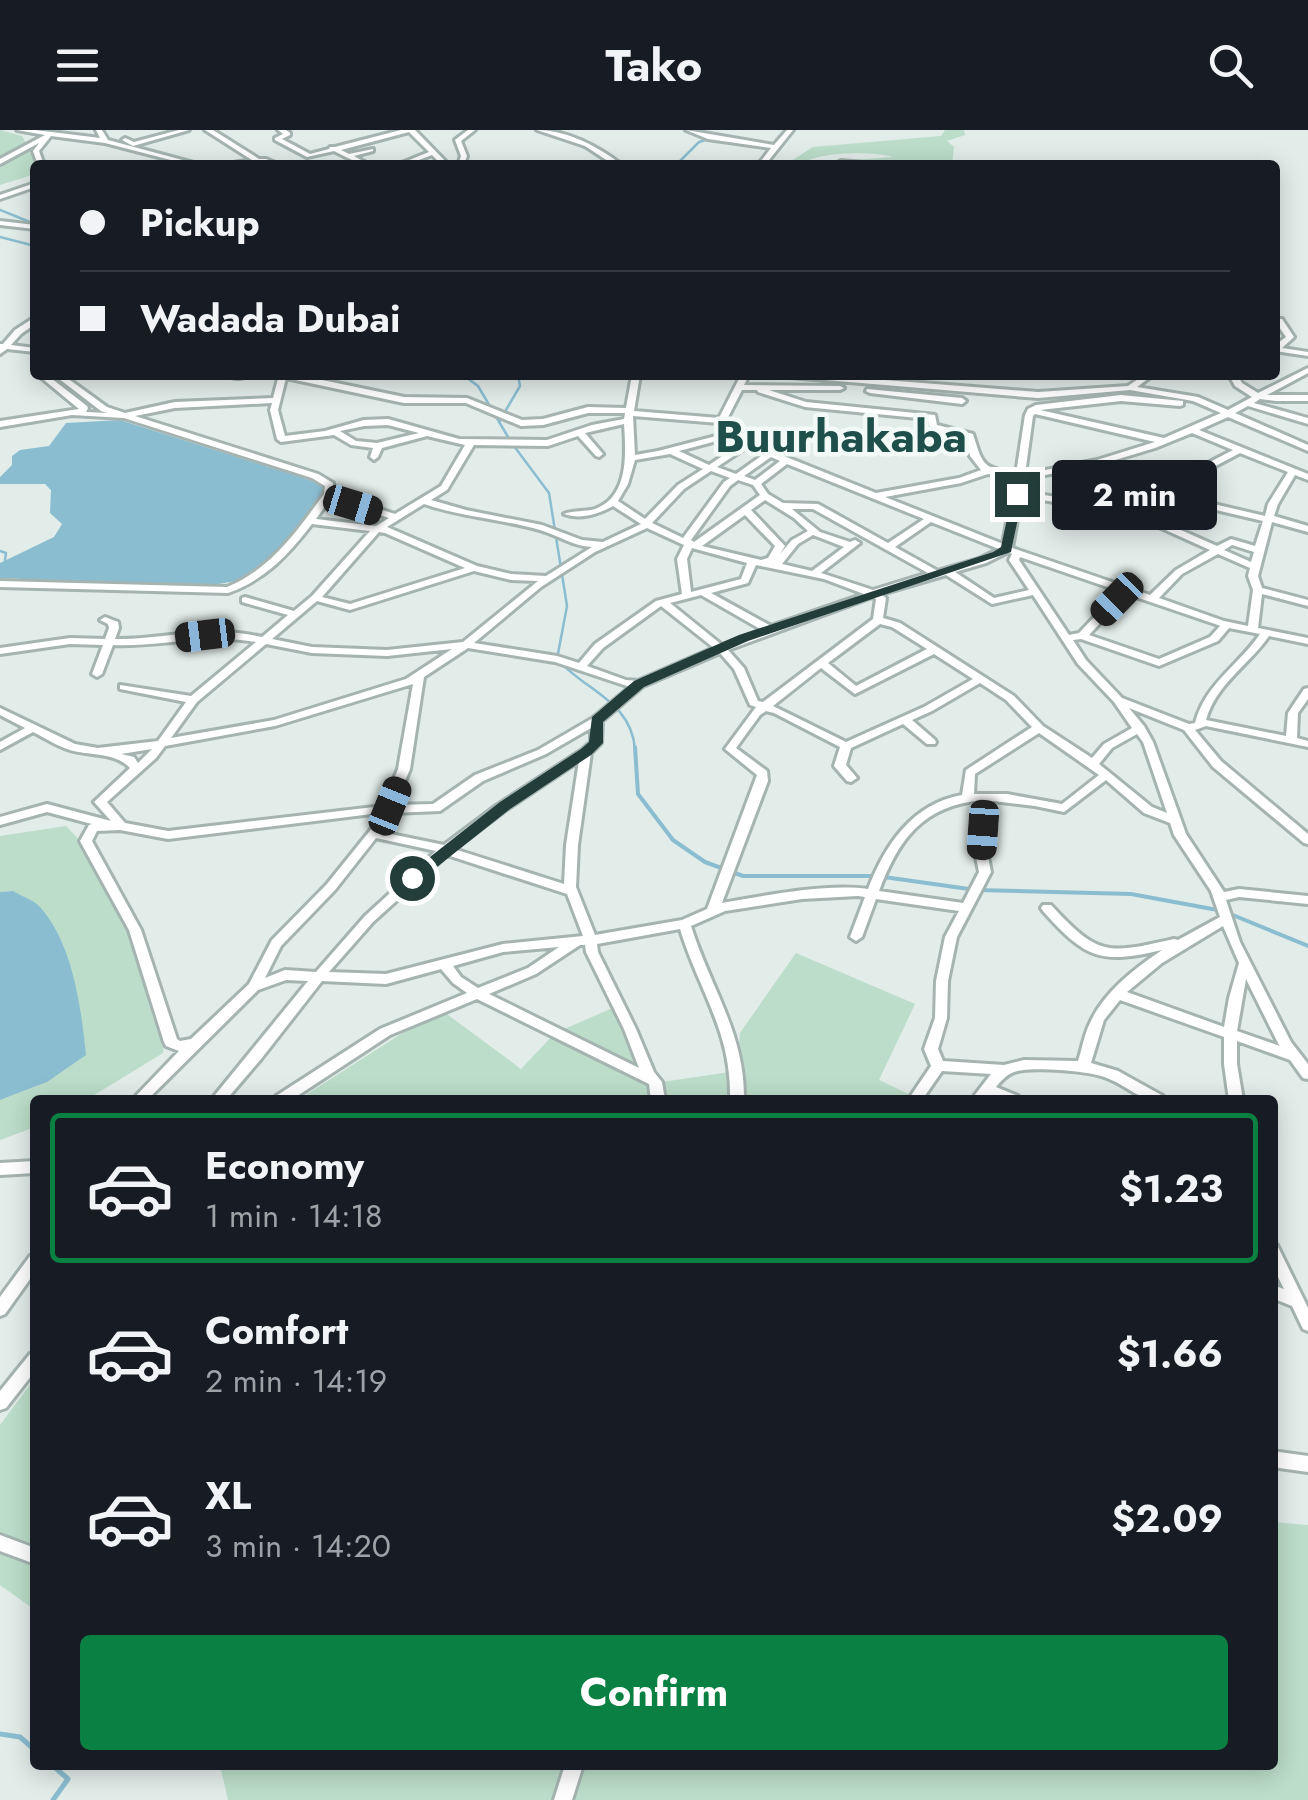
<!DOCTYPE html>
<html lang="en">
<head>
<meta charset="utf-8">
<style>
	:root { --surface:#171b24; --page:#242831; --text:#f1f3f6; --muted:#9ea1a6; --line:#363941; --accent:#0b8043 }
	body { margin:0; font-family:Jost,sans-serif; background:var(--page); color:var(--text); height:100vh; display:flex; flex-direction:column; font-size:38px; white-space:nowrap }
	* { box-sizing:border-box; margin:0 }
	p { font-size:32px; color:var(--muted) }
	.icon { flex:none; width:55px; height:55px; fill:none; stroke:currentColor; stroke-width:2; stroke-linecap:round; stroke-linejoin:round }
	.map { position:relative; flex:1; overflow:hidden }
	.panel { position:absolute; left:30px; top:965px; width:1248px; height:675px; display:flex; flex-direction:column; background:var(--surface); border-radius:10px; box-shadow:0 5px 25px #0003 }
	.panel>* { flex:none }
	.hud { position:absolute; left:30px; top:30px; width:1250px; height:220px; border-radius:10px; box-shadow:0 5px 25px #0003; display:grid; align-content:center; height:220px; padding:0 50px; background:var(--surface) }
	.end { position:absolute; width:45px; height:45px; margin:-22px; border:12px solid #223d3a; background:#fff; box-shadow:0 0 0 5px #fff }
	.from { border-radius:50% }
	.bubble { position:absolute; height:70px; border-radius:10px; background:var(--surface); box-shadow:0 5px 25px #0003; font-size:32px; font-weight:700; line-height:70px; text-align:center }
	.car { position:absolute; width:30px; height:60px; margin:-30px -15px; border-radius:12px; box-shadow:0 0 8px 2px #0007; background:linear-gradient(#222 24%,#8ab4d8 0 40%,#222 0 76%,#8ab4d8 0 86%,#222 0) }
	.hud b { display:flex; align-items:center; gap:35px; height:95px; font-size:38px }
	.hud b+b { border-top:2px solid var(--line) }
	.hud i { width:25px; height:25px; background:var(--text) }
	ul { padding:18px 0 0; list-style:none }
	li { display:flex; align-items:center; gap:30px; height:150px; margin:0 20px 15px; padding:0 30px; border:5px solid transparent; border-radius:10px }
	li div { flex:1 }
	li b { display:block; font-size:38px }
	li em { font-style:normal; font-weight:700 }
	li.on { border-color:var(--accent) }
	li>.icon { width:90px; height:90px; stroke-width:1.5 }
	.action { display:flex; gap:20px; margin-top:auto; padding:20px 50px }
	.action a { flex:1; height:115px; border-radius:10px; background:var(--accent); color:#fff; font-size:40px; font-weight:700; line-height:115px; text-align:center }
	header { display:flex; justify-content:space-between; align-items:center; height:130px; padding:0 50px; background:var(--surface); font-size:45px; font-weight:700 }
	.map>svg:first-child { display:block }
	.green { fill:#bbddc9 }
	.water { fill:#8bbdd1 }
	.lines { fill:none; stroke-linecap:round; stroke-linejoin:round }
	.stream-far2 { stroke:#8bbdd1; stroke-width:2.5 }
	.stream-far1 { stroke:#8bbdd1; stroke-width:4 }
	.stream { stroke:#8bbdd1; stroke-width:5 }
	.minor-casing { stroke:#a5b4b1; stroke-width:6 }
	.minor { fill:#fff; fill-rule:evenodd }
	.route { fill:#223d3a }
	.labels { text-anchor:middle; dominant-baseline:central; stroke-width:9; stroke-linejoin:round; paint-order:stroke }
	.far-town-label { font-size:45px; font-weight:bold; fill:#1e4f4a; stroke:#f3f9f7 }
</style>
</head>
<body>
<header><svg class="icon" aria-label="menu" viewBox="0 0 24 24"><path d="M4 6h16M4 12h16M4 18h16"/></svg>Tako<svg class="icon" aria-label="search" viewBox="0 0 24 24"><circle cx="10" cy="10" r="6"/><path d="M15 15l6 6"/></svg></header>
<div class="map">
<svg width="1308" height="1670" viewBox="0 0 1308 1670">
	<rect width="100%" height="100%" fill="#e2ece9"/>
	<g class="green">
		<polygon points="0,0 22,6 38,35 35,44 0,55"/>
		<path d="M945,0H964L965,5L947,11L954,17L952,35H839V31L893,27C873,21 816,21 800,35H785L813,17L941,6Z"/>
		<path d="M66,696C107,736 157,825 164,883C165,896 164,910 163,923L86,970H35V997L0,1010V970L47,952L13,761L0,762V706Z"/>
		<polygon points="796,823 915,874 879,950 915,967 914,970 298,970 440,879 521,939 555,903 622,874 662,952 737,941 740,903"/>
		<polygon points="35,1248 35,1480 0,1455 0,1295"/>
		<polygon points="1273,1392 1308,1395 1308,1670 228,1670 220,1635 1272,1635"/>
	</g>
	<g class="water">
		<path d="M120,290L307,349L321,355L325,361C302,391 278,425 247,446C216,467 46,449 0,448V433L54,407L62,394L50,383L51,360L45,354H0V347L12,335V326L20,320L49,316L66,293Z"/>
		<path d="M13,761C21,766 34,770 40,777C73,814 81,877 86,925L47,952L0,970V762Z"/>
	</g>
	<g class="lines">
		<g class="stream-far2">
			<polyline points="535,0 592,20"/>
			<polyline points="676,35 699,12 709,9"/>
			<polyline points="0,80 35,94"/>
			<polyline points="0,107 35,116"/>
			<polyline points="48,245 59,255"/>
			<path d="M463,245L478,256L511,312L549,363L567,476L557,529C585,561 632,571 635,620"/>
			<polyline points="499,292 520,256 518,245"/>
			<polyline points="0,421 6,423 5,430"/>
		</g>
		<g class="stream-far1">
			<polyline points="635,617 638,664 673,710 705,732 743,746 875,746"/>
			<polyline points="884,747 976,760 1131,764 1223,781 1308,816"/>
		</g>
		<g class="stream">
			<polyline points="0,1604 20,1607 35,1620"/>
			<polyline points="52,1635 68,1649 53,1670"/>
		</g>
		<defs>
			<g id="minor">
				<polygon points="17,0 35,0 100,8 96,0 102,0 108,10 201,35 190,35 105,13 51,6 39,21 44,35 38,35 33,21 39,13 0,34 0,29 45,5"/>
				<polygon points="179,0 189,0 133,16 122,10 125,8 134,12"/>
				<polygon points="205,0 213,0 259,29 266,29 280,35 271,35 263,32 221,35 252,30"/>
				<polygon points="278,0 286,0 290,3 290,5 282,9 310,24 329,19 330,17 335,17 401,0 415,0 449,35 442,35 432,25 406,35 397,35 429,22 409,2 341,20 349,24 373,19 373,21 354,26 370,35 362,35 334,21 307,27 275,10 275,8 283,4"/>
				<polygon points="468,0 475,0 461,11 467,26 464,35 458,35 461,26 455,10"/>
				<path d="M537,0C567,0 599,17 622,35H614L585,16Z"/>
				<polygon points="686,0 774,15 787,0 793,0 765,35 758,35 771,18 708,9"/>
				<polygon points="841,31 865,33 868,35 839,34 839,32"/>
				<polygon points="35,53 35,57 0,69 0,65"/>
				<polygon points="0,91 35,95 35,99 0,95"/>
				<polygon points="32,189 35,189 35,194 21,204 11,215 35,218 35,222 7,219 0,224 0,214 3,214 15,200"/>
				<polygon points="1276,189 1282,189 1294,207 1282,218 1308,222 1308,226 1275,221 1275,215 1286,207 1275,191"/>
				<path d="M1308,238V243L1267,265H1308V271H1276L1260,269L1254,273L1308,288V294L1248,276L1235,283L1308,315V321L1228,287L1199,300L1308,344V350L1295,345L1278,374L1274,386L1308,396V402L1272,392L1258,446L1262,458L1308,470V476L1262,464L1258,498L1308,508V514L1269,506C1249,535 1216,554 1206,590L1286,606L1288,583L1304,559L1308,558V569L1298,583L1297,608L1308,611V617L1206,596L1195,600L1221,631L1308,704V714L1304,713L1213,637L1184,600L1129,578L1144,596L1153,612L1186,704L1224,762L1239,759L1308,766V774L1239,767L1226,770L1240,812L1291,912L1308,934V949L1303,948L1290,930L1237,911V934L1243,970H1229L1224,934V907L1120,870L1104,890L1091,933L1118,941L1163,966L1165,970C1135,970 1132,958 1107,948C1090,941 1032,936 1014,942C1006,945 1001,951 996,957L1018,966L1020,970H1000L989,965L986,970H971L991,944L942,941L922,970H908L931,936L924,919L935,888L936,851L945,807L959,781L876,769L862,807L856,811L850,807L865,767L858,766L802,769L725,781L691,796C710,857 745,903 744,970H730C732,902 699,861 680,799L597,814L598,822L636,899L654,942L662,952L665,970H651L649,954L477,869L390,905L291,970H274L276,966L380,899L467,863L453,853L441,839L386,854L322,851L261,929L226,970H211L308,851L286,850L258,860L147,970H132L179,921L166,916L164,912L129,800L80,711L89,695L92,694L47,682L0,695V687L47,674L111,691L94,672L130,638C115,622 90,626 70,620C57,616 45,608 33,602L0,620V612L25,598L0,585V578L75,614L98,618L158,611L186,572L120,559V555L191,566L256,512C208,503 161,517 113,515L102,544L97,547L92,544L103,515L70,514L0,524V518L70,508L105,509L109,498L108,494L100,490L105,487L118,492L119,498L115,509C145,510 175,503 205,502C224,501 244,503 262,507L288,485L242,472V468L245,467L294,481L312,466L370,401L312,394C289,424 265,450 228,463L0,457V451L227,457C271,439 297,401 324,364L325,356L312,348L124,288L72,285L0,297V291L79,279L38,245H47L87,276L88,278L86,282L107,283L101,281L54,245H63L107,277L125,283L175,272L273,268L279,245H298L404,267L467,268L522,290L543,289L588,277L626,278L632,245H640L634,281L719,288L741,245H749L744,255L840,256L844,258L840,260H769L806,272L935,285L937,295L973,304C983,336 982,337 1016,344L1025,285L1028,279L1036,275L1121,265L1183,271V275L1180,276L1121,271L1040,280L1164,308L1221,283L1193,271L1130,260L1038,268L790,247L786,245H821L1038,262L1128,256L1144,245H1153L1137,257L1198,267L1228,280L1252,267L1235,256L1229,245H1237L1242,253L1258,263ZM286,248L404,273H466L521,296L543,295L588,283H625L624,289L592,295L547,310L459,309L388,289L364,290L325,301L285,306L278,280ZM742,260H757L758,262L805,277L928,289L930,299L966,308L970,326L981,340L959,348L876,363L749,312L733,303L726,291ZM272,273L270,280L277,309L281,312L334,305L351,315L373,318L370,327L374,330L378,327L382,318L427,306L465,315L441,356L395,384L339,366L334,363L333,353L318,344L135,286L175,278ZM1035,284L1155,312L1097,330L1025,344L1033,286ZM633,286L719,293L724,304L658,321L635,325ZM624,294C626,323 629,367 595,379C585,382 574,380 564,384C580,390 599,384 613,376L641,394L603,412L582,410L542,395L466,380L431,370L447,360L474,315L548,316L578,306L596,326L599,327L603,324L585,303ZM388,295L419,303L377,313L356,311L340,301L364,296ZM1192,303L1233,320L1183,346L1162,362L1102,334L1155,318ZM728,308L740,314L709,335L679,321ZM747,317L764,324L736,344L717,337ZM1240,323L1288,342L1268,374L1265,386L1171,364L1189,350ZM670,324L703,339L678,355L645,389L618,371L628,354L635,330ZM771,327L780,331L755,350L744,346ZM787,334L924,389L888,413L818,374L783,373L768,364L761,354ZM1092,336L1156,366L1263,391L1255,416L1231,409L1217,416L1165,393L1100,373L1022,362L1024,349ZM711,341L730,348L724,352L683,408L652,393L684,359ZM988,344L1015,349L1003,414L885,367L961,353ZM738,350L753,355L760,365L694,412L691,410L730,356ZM1021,367L1096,378L1159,397L1210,420L1176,440L1150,465L1012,418ZM330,369L333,370L389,388L376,396L316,389ZM765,370L794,388L808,401L792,410L780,424L785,416L751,380ZM424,374C462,387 502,389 540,400C558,405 572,416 592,417L546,446L511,444L477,436L387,397ZM792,379H813L928,443L873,460L821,443L860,413L855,410L850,412L820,402ZM745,385L775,416L768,428L761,430L702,416ZM931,392L999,419L979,429L938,441L895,417ZM647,398L684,415L677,429L682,464L656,471L595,514L579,533L557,526L474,513L541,457L595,422ZM379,402L385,403L465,438L350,474L322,467ZM813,405L844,417L812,441L782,434L798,414ZM1232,415L1254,422L1251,432L1224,420ZM692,418L747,433L741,449L691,462L687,429ZM1008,422L1012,424L1009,430L1029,460L994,468L955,442L986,433ZM1218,424L1250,438L1248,446L1253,460L1248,496L1224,491L1159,468L1182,444ZM1020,427L1119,461L1079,503L1069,505L1019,430ZM756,435L824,449L864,464L771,496L711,463L748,453ZM474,441L511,450L538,451L463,512L387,520L312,517L272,509L317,471L350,480ZM946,445L992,474L1033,465L1078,534L1114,572L1132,598L1104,614L1092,628L1043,596L1014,566L900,493L883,488L886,468L881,464ZM1127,464L1218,495L1220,496L1210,507L1159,529L1089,505ZM701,465L762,500L722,515L670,473ZM872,467L876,469L873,489L763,572L758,571L744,538L728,520ZM661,476L714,518L638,551L626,550L587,536L603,518ZM880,494L892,497L927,519L856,556L828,533ZM1229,498L1260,504C1239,535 1205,554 1195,593L1189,594L1122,568L1086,530L1073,510L1081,509L1159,536L1218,511ZM266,514L312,523L387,526L452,519L406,549L274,590L171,608L197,572ZM468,518L555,532L630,557L593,588L538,620L475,645L433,674L395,675L410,639L424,547ZM720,523L734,539L750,575L756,577L725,619L757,645L707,779L682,790L595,805L576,757L578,715L591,623L601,613L602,591L643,556ZM934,524L973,549L924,577L846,612L773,576L821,538L855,564ZM980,553L1006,570L1032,597L966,640L962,665C912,674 885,715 868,759C826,753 763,766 722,773L768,651L767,641L736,618L760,585L766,581L774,583L840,617L834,636L847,651L851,652L857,648L846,635L851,618L903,594L927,614H935L936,612L935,610L912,590L932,581ZM413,554L398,639L383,676L168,701L125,693L107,672L156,628L165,616L275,596ZM591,598V612L582,620L496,676L444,715L381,702L392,683L440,681L483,651L546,624ZM1039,603L1099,645L1062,674L1007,664H974L975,644ZM1137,604L1143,612L1167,683L1152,677L1099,634L1112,618ZM152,619L138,633L134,627L121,624ZM579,631L566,715L564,754L454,719L504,681ZM1106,650L1144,683L1170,693L1174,705L1211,761L1220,787L1178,810L1174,809C1107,824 1099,827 1051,775H1043L1041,778L1043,781C1085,828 1100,835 1162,820C1134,839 1104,862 1090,893C1084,905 1082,919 1078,931L1024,930L1004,935L943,931L938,919L947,888L948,851L957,807L991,742L987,722L993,671L1035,676L1064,682ZM982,670L975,722L979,742L963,773L879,761C899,708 923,676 982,670ZM380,683L377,692L327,754L272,810L249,854L191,909L180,911L177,909L141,800L92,711L97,701L120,700L168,709ZM376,708L436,721L365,786L316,842L285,840L265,848L281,816L335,760ZM447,725L567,764L583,806L503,814L386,844L329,842L373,792ZM1223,796L1239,833L1229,868L1224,897L1127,862L1162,833ZM580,815H585L586,822L624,899L639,938L489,864L536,844ZM559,817L528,838L478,858L461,847L453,836L503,822ZM1246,849L1279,915L1280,916L1237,901Z"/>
				<path d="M228,245H248C244,249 232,249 228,245Z"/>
				<polygon points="867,259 962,268 966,271 962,274 870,263 866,261"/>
				<polygon points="35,1031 35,1043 0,1045 0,1033"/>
				<polygon points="1272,1113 1277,1115 1308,1178 1308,1201 1303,1199 1292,1176 1272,1168 1272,1155 1284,1159 1272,1135"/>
				<polygon points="35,1124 35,1142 5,1184 0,1186 0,1167 30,1126"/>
				<polygon points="35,1222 35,1241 6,1278 0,1280 0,1261 30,1224"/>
				<polygon points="1272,1321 1308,1326 1308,1342 1272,1337"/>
				<polygon points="0,1405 35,1418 35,1434 0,1421"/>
				<polygon points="565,1635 583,1635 572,1670 554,1670"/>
			</g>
		</defs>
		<use href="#minor" class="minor-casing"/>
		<use href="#minor" class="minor"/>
	</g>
	<polygon class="route" points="1013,361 1023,364 1011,422 748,511 644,557 603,592 603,613 591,625 510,679 418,752 407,752 407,745 500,672 581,619 589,612 592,587 634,551 739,505 993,422 1001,417"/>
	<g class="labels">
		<g class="far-town-label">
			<text x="841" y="306">Buurhakaba</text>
		</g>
	</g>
</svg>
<i class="end from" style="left:412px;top:748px"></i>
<i class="end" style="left:1017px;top:364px"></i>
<div class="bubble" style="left:1052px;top:330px;width:165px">2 min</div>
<i class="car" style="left:353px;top:375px;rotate:107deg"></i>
<i class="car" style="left:1117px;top:469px;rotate:224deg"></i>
<i class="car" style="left:205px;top:505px;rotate:263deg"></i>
<i class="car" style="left:390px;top:676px;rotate:22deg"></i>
<i class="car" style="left:983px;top:700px;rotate:184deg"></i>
<div class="hud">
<b><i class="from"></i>Pickup</b>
<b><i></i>Wadada Dubai</b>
</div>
<section class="panel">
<ul>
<li class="on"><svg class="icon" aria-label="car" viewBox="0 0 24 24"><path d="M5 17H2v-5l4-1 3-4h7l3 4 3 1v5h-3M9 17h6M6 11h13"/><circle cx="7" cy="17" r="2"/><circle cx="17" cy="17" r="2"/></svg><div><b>Economy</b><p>1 min · 14:18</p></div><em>$1.23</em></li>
<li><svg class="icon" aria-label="car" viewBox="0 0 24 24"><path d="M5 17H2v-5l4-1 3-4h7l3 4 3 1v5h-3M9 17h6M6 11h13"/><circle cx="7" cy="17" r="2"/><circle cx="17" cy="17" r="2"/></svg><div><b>Comfort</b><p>2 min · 14:19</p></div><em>$1.66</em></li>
<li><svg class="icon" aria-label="car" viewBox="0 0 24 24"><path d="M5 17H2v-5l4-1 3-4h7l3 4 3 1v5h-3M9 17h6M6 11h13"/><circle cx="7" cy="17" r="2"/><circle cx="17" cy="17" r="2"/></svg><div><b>XL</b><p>3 min · 14:20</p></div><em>$2.09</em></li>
</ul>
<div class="action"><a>Confirm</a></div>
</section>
</div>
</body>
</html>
